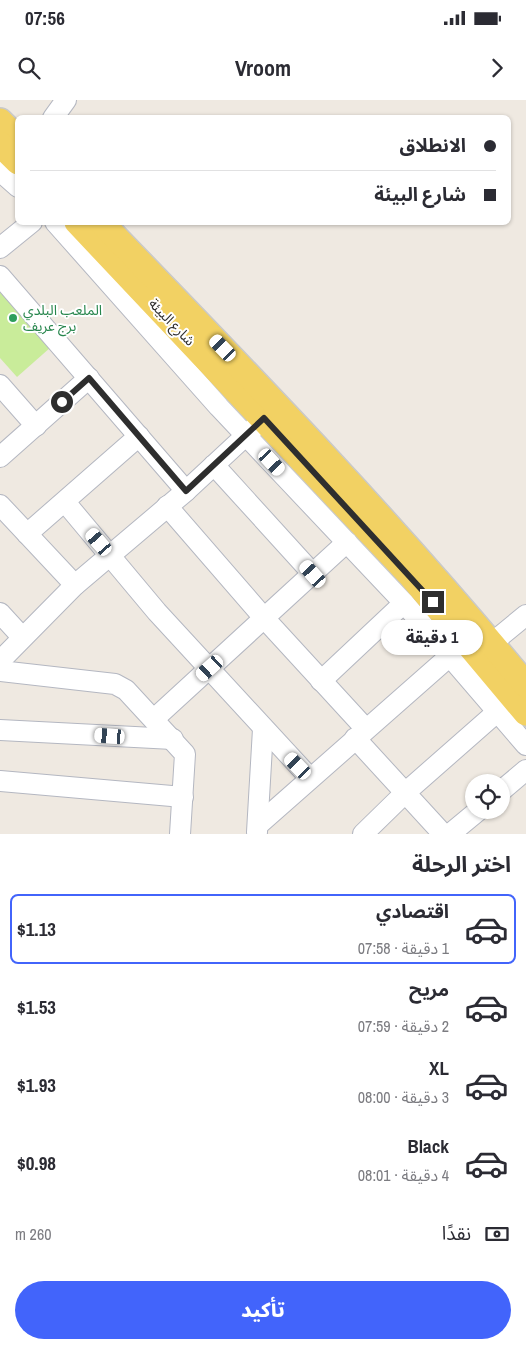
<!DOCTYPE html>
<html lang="ar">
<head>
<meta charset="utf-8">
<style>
	:root { --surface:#fff; --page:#f7f7f7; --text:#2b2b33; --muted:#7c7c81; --line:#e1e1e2; --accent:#4264fb }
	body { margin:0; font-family:"Archivo Narrow","Noto Sans Arabic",sans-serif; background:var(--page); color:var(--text); direction:rtl; height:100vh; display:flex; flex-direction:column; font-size:19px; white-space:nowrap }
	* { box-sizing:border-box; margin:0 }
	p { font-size:16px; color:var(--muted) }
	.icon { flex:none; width:28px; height:28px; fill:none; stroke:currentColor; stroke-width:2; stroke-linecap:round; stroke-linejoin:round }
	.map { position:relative; height:734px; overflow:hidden; direction:ltr }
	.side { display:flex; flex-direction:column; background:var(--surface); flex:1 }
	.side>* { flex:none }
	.guide { position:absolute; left:15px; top:15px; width:496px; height:110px; border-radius:8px; box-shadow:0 1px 4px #0004; direction:rtl; display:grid; align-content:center; height:110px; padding:0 15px; background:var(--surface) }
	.buttons { position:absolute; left:465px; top:674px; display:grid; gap:10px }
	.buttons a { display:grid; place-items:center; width:45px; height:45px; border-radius:50%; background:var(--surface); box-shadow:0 1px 4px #0004; font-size:25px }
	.end { position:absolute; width:22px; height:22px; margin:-11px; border:6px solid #2e2e2e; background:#fff; box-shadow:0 0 0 2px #fff }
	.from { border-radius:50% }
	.bubble { position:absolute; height:35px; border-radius:18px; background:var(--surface); box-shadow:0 1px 4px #0004; font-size:16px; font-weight:800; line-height:35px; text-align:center; direction:rtl }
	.car { position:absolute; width:15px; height:30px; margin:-15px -8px; border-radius:6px; box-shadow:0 0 4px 1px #0007; background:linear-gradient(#fff 24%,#345 0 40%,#fff 0 76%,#345 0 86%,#fff 0) }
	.guide b { display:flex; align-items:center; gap:18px; height:48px; font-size:19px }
	.guide b+b { border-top:1px solid var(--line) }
	.guide i { width:12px; height:12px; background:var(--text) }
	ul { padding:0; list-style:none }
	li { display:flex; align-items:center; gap:15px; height:70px; margin:0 10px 8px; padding:0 5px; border:2px solid transparent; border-radius:8px }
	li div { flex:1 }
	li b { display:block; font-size:19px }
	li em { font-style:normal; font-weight:800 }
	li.on { border-color:var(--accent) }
	li>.icon { width:45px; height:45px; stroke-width:1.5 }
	h2 { padding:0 15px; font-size:22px; line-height:60px }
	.pay { display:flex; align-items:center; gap:12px; height:55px; padding:0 15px; font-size:19px }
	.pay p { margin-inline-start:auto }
	.button { display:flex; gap:10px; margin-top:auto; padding:10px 15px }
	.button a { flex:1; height:58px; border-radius:30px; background:var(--accent); color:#fff; font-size:20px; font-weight:800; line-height:58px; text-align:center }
	.status { display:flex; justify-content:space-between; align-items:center; height:35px; padding:0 25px; background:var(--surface); direction:ltr }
	.status svg { height:14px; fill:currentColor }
	header { display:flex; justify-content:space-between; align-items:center; height:65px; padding:0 15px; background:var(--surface); font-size:22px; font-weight:800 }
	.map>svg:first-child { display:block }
	.pitch { fill:#c9ec9a }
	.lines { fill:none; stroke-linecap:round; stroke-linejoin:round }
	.minor-casing { stroke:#b4b7c1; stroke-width:22 }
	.major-casing { stroke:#c9c9c9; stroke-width:28 }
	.minor { stroke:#fff; stroke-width:20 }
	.major { stroke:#f2d163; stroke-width:25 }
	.route { stroke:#2e2e2e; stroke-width:6 }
	.leisure-dot { fill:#2e9e5b; stroke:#fff; stroke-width:2 }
	.labels { text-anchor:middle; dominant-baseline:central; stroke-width:4; stroke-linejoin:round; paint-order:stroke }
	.leisure-label { font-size:14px; fill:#27864d; stroke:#fff; text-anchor:start }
	.street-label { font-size:14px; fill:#2e2e2e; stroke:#fff }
</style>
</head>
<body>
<div class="status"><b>07:56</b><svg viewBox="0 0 49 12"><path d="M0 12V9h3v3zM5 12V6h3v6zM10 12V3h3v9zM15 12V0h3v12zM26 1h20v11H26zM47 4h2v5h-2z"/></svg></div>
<header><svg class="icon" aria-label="forward" viewBox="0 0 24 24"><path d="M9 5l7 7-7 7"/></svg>Vroom<svg class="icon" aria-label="search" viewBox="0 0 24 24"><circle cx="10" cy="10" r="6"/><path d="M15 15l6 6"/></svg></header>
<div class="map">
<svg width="526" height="734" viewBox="0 0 526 734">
	<rect width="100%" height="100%" fill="#efe9e1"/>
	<polygon class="pitch" points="0,190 51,247 17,277 0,258"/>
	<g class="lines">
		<defs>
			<g id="minor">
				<polyline points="53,18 66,0"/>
				<polyline points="0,71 18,87"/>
				<polyline points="55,122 219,307 404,503 526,645"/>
				<polyline points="0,148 32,122"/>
				<polyline points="0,176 186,391"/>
				<polyline points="0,285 36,326"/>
				<polyline points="0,357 89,278"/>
				<polyline points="214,365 313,474"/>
				<polyline points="65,402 157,512 310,678"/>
				<polyline points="0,405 75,485"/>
				<polyline points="167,406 265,519 365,628"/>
				<polyline points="27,434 139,336"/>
				<polyline points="0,513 22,537"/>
				<polyline points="492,543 526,515"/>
				<polyline points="0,561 75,485 186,391 255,327"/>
				<polyline points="0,571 115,584 126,590 185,654 180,734"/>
				<polyline points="321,581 404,503"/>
				<polyline points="154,619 347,442"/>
				<polyline points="0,630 173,639"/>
				<polyline points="355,638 443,734"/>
				<polyline points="0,681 183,697"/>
				<polyline points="501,691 526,670"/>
				<polyline points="258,725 451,555"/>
				<polyline points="257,732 263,629"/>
				<polyline points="363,734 406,692 497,612"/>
				<polyline points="450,734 479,710"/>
			</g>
			<g id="major">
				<polyline points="0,21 18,39"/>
				<polyline points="0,44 18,62"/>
				<polyline points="77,122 411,476 526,613"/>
				<path d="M101,122C247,273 393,423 526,585"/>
			</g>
		</defs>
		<use href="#minor" class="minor-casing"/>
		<use href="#major" class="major-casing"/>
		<use href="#minor" class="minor"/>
		<use href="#major" class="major"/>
	</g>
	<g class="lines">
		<polyline class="route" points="62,302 89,278 186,391 264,318 433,502"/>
	</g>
	<circle class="leisure-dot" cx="13" cy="218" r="5"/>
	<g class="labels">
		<g class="leisure-label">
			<text x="23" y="210">الملعب البلدي<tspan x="23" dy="16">برج عريف</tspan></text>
		</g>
		<g class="street-label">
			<text transform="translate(172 222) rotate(46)">شارع البيئة</text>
		</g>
	</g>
</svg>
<div class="buttons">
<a><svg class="icon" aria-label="locate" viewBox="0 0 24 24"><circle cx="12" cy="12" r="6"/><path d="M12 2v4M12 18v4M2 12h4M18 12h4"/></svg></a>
</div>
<i class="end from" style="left:62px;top:302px"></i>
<i class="end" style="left:433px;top:502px"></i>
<div class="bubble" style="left:381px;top:520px;width:102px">1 دقيقة</div>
<i class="car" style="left:223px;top:248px;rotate:316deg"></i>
<i class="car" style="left:272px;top:362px;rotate:137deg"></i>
<i class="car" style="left:99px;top:442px;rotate:319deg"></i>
<i class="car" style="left:313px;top:474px;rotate:318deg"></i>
<i class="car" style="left:210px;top:568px;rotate:228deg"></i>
<i class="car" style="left:110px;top:636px;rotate:274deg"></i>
<i class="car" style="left:298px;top:666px;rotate:316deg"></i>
<div class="guide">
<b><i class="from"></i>الانطلاق</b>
<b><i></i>شارع البيئة</b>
</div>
</div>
<section class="side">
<h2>اختر الرحلة</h2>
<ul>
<li class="on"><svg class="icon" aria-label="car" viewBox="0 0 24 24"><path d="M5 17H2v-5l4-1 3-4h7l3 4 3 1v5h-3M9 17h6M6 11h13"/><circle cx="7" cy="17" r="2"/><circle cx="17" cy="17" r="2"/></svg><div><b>اقتصادي</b><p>1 دقيقة · 07:58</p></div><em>$1.13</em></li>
<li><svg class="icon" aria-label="car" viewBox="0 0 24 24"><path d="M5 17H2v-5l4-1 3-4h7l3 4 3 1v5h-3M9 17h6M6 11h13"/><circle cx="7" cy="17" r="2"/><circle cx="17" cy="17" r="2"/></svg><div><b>مريح</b><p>2 دقيقة · 07:59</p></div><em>$1.53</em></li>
<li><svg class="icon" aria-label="car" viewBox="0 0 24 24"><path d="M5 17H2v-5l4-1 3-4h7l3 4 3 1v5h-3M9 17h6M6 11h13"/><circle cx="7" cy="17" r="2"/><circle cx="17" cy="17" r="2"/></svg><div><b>XL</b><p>3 دقيقة · 08:00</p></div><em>$1.93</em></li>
<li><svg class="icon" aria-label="car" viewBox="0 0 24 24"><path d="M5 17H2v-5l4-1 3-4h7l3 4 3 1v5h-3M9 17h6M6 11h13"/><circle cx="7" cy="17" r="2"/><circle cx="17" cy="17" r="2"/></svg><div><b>Black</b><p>4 دقيقة · 08:01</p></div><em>$0.98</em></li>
</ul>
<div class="pay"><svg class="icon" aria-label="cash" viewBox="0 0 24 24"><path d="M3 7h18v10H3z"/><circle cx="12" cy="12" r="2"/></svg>نقدًا<p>260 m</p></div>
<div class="button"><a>تأكيد</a></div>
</section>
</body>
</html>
